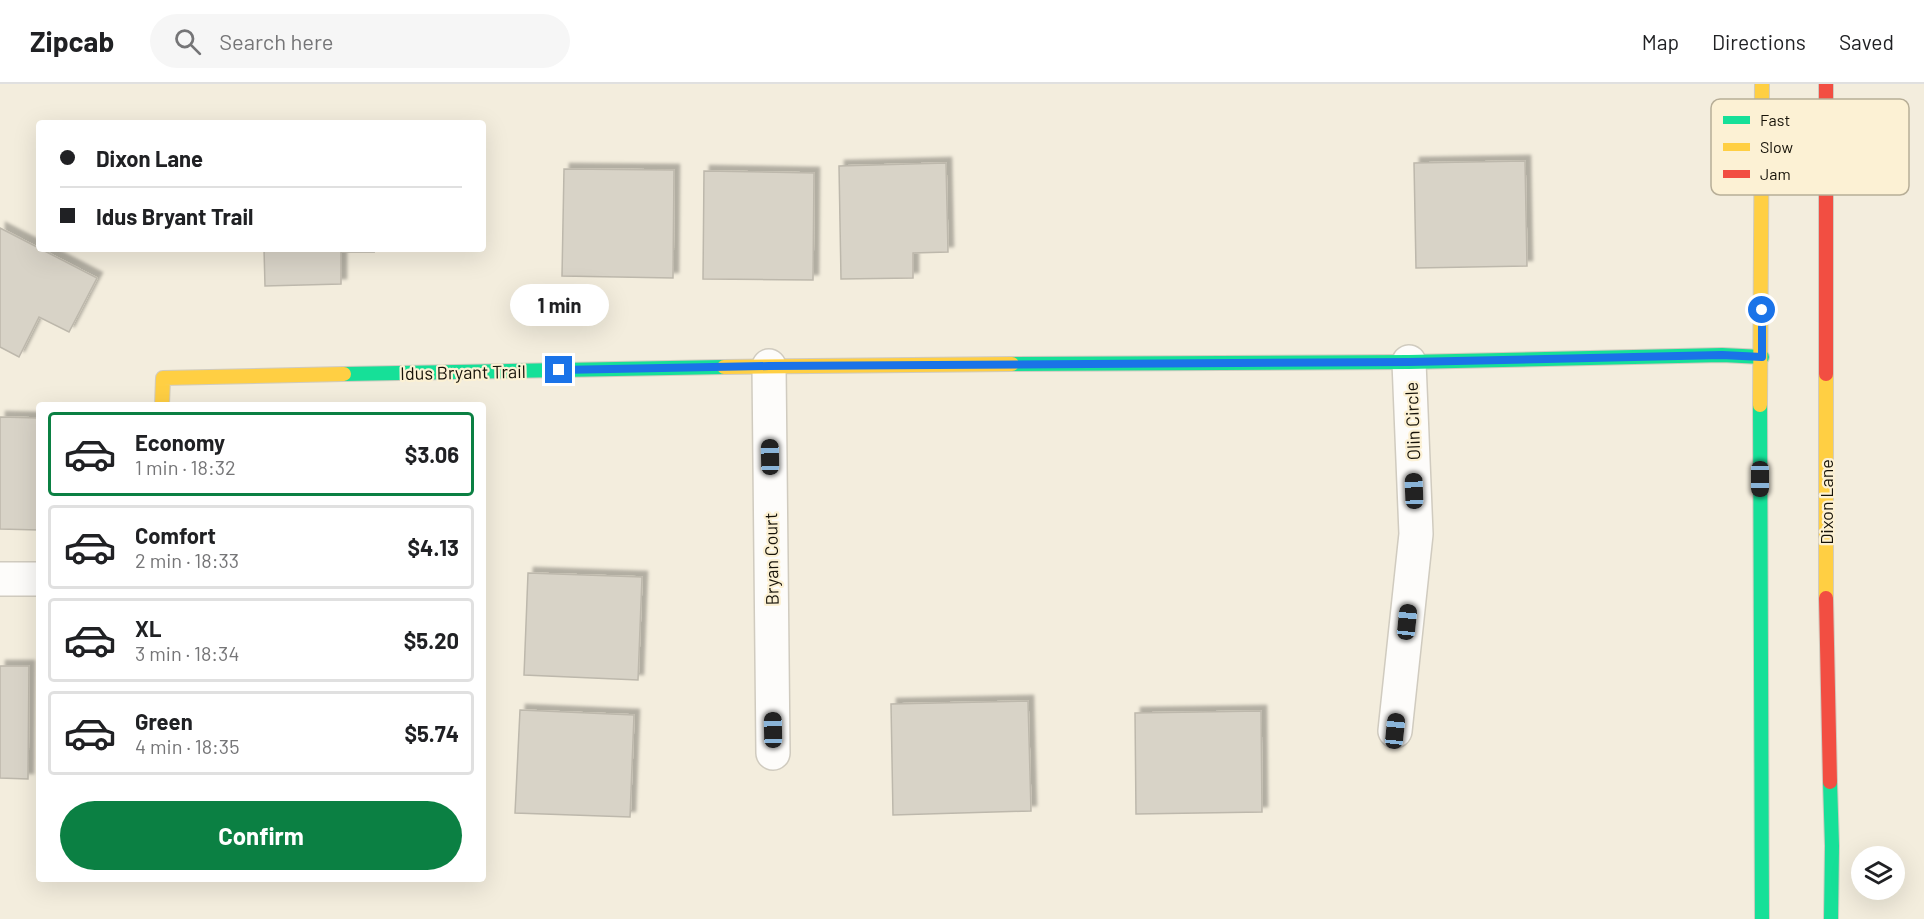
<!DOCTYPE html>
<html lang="en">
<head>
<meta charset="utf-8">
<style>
	:root { --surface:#fff; --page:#f6f6f6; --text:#202124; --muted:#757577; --line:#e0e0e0; --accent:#0b8043 }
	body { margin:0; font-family:Barlow,sans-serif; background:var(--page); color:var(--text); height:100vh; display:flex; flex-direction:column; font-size:22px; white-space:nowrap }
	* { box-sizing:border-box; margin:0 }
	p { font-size:20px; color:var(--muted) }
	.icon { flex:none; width:33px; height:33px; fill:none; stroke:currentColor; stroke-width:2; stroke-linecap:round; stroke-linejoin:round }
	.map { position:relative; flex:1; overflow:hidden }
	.side { position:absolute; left:36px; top:318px; width:450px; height:480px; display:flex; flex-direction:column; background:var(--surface); border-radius:6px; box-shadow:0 6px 24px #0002 }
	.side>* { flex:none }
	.top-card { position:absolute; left:36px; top:36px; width:450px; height:132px; border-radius:6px; box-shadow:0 6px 24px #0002; display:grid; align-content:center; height:132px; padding:0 24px; background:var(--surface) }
	.controls { position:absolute; left:1851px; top:762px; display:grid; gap:12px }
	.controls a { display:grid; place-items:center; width:54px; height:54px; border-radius:50%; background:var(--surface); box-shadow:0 6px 24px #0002; font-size:30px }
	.end { position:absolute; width:27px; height:27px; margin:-14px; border:8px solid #1a73e8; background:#fff; box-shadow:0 0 0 3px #fff }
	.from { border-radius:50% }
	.bubble { position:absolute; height:42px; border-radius:21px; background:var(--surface); box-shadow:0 6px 24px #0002; font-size:20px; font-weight:700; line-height:42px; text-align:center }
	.car { position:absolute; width:18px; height:36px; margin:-18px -9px; border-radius:8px; box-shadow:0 0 4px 2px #0007; background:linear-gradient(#222 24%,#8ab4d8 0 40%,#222 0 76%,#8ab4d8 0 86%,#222 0) }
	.top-card b { display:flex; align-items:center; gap:21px; height:57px; font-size:22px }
	.top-card b+b { border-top:2px solid var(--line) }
	.top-card i { width:15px; height:15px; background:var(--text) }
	ul { padding:10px 0 0; list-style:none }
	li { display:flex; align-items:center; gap:18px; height:84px; margin:0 12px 9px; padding:0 12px; border:3px solid var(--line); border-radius:6px }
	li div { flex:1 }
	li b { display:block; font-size:22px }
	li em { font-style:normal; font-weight:700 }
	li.on { border-color:var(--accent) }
	li>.icon { width:54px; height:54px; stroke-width:1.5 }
	.action { display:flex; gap:12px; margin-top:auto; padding:12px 24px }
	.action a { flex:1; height:69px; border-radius:36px; background:var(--accent); color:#fff; font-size:24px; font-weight:700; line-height:69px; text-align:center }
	header { display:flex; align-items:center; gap:36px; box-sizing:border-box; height:84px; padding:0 30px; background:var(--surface); border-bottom:2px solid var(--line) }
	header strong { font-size:28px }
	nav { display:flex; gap:33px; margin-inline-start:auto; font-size:21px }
	.search { width:420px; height:54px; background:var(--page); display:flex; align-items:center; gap:15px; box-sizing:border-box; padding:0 21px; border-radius:33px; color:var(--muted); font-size:22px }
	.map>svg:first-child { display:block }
	.building { fill:#d8d3c7; stroke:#bdb8ac; stroke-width:1.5; filter:url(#shadow) }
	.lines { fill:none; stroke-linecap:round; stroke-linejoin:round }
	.street-casing { stroke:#d0cbbf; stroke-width:36 }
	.fast-casing { stroke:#d0cbbf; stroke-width:16 }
	.slow-casing { stroke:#d0cbbf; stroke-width:16 }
	.jam-casing { stroke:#d0cbbf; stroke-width:16 }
	.street { stroke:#fdfcfa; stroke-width:33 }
	.fast { stroke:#16e098; stroke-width:14 }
	.slow { stroke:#ffcf43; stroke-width:14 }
	.jam { stroke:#f24e42; stroke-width:14 }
	.route { stroke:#1a73e8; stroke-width:8 }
	.labels { text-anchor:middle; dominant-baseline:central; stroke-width:4.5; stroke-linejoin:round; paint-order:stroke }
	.street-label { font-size:18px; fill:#161208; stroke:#fcf1d4 }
	.key { fill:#fcf1d4; stroke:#b7ae97; stroke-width:1.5 }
	.key-label { font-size:16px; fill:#161208 }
</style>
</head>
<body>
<header>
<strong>Zipcab</strong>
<div class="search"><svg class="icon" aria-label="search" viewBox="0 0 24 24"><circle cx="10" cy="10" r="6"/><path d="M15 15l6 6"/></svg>Search here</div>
<nav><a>Map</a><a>Directions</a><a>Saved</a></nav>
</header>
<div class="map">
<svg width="1924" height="835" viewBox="0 0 1924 835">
	<defs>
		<filter id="shadow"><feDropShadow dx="5.5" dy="-5.5" stdDeviation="1.5" flood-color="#0004"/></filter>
	</defs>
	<rect width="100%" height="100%" fill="#f3eddd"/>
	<g class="building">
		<polygon points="1525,77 1527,182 1416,184 1414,79"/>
		<polygon points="946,79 948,168 913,169 913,194 841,195 839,82"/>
		<polygon points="564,85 674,86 673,194 562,192"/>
		<polygon points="704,87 814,89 813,196 703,195"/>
		<polygon points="0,144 97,194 69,248 39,233 19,273 0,263"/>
		<polygon points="264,165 373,165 374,168 341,168 341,200 265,202"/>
		<polygon points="0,333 39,334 39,446 0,445"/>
		<polygon points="528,489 642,493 638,596 524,591"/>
		<polygon points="0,582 29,582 28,695 0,694"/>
		<polygon points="1028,617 1031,727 893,731 891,620"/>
		<polygon points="520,626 634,631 630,733 515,729"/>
		<polygon points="1261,627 1262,728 1136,730 1135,629"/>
	</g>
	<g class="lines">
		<defs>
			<g id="street">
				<polyline points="769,282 773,669"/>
				<polyline points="0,495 39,495"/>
				<polyline points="1395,647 1416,450 1409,278"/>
			</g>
			<g id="fast">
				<polyline points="1012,280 1409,278 1722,271 1762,273"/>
				<polyline points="344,290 724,283"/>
				<polyline points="1760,321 1762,835"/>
				<polyline points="1830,698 1832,762 1831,835"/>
			</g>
			<g id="slow">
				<polyline points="724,283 1012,280"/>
				<polyline points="1826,290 1826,514"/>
				<polyline points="162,321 163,294 344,290"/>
				<polyline points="1760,321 1762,0"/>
			</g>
			<g id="jam">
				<polyline points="1826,0 1826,290"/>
				<polyline points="1826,514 1830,698"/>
			</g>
		</defs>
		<use href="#street" class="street-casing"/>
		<use href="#fast" class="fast-casing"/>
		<use href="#slow" class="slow-casing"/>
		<use href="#jam" class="jam-casing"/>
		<use href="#street" class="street"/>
		<use href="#fast" class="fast"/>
		<use href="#slow" class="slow"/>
		<use href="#jam" class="jam"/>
	</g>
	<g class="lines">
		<polyline class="route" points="559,286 769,282 1409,278 1722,271 1762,273 1762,226"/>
	</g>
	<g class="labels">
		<g class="street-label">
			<text transform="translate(463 288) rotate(-1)">Idus Bryant Trail</text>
			<text transform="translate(1412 337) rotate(-92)">Olin Circle</text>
			<text transform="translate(1826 418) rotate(-90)">Dixon Lane</text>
			<text transform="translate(771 475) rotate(-91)">Bryan Court</text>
		</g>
	</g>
	<rect x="1711" y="15" width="198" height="96" rx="9" class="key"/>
	<rect x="1723" y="32" width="27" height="8" fill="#16e098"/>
	<rect x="1723" y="59" width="27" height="8" fill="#ffcf43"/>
	<rect x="1723" y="86" width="27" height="8" fill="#f24e42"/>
	<g class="key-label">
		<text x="1760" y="42">Fast</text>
		<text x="1760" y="69">Slow</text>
		<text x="1760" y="96">Jam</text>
	</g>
</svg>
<div class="controls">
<a><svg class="icon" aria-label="layers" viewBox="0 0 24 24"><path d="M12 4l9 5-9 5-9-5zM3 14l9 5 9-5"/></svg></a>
</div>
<i class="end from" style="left:1762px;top:226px"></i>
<i class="end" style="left:559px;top:286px"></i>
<div class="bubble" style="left:510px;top:200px;width:99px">1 min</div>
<i class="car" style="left:770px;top:373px;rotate:359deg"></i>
<i class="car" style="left:1760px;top:395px;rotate:180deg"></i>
<i class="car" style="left:1414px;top:407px;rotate:358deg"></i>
<i class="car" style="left:1407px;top:538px;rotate:6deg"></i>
<i class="car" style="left:773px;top:646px;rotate:359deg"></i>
<i class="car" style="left:1395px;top:647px;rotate:6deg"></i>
<div class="top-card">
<b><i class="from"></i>Dixon Lane</b>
<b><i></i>Idus Bryant Trail</b>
</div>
<section class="side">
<ul>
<li class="on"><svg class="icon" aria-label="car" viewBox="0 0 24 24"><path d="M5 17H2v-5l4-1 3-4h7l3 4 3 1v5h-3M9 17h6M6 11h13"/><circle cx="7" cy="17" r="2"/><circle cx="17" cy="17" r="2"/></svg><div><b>Economy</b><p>1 min · 18:32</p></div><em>$3.06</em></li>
<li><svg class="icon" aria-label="car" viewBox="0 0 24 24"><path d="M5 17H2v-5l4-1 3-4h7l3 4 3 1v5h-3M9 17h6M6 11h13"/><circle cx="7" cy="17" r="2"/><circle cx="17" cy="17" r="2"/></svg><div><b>Comfort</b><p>2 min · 18:33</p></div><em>$4.13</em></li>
<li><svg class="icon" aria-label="car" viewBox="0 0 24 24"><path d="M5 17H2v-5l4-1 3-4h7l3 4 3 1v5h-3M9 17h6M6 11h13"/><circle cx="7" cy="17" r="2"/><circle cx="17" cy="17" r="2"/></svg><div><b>XL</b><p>3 min · 18:34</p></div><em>$5.20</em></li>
<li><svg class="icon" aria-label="car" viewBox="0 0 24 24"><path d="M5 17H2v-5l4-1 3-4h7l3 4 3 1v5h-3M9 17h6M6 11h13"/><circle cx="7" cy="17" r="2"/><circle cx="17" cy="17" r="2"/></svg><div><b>Green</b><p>4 min · 18:35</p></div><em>$5.74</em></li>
</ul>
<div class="action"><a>Confirm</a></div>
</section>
</div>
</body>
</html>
